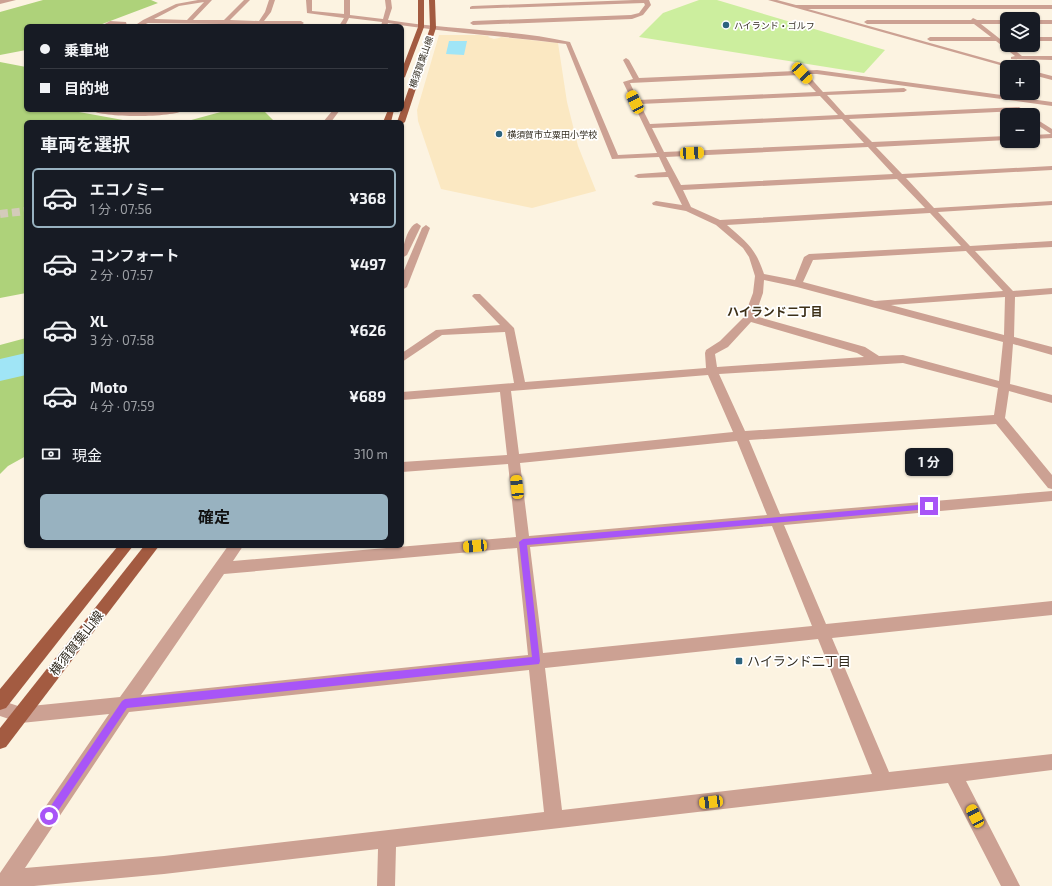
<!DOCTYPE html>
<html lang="ja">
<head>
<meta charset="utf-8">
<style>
	:root { --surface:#171b24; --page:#20242c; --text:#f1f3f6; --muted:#9ea1a6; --line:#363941; --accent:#98b2c0 }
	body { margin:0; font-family:"Exo 2","Noto Sans JP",sans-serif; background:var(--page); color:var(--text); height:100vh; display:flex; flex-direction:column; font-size:15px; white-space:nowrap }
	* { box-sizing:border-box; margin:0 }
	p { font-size:13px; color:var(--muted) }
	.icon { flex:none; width:22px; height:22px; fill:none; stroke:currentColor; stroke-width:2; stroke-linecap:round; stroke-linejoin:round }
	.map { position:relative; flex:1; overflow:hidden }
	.side { position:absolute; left:24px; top:120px; width:380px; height:428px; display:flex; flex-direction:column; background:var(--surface); border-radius:6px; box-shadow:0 1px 3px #0004 }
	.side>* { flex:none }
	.hud { position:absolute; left:24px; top:24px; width:380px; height:88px; border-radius:6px; box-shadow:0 1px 3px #0004; display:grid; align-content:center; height:88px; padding:0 16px; background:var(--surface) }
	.buttons { position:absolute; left:1000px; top:12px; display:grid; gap:8px }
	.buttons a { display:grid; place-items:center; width:40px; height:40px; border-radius:6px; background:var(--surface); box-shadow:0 1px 3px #0004; font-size:20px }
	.end { position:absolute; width:18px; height:18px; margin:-9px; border:5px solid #a855f7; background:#fff; box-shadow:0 0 0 2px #fff }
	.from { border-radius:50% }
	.bubble { position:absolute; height:28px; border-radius:6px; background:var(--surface); box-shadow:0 1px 3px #0004; font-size:13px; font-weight:700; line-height:28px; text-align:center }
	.car { position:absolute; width:12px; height:24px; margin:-12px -6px; border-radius:5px; box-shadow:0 0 3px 1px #0007; background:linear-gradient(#f5c518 24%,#345 0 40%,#f5c518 0 76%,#345 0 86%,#f5c518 0) }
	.hud b { display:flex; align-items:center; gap:14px; height:38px; font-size:15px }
	.hud b+b { border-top:1px solid var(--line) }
	.hud i { width:10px; height:10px; background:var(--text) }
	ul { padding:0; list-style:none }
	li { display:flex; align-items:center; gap:12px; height:60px; margin:0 8px 6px; padding:0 8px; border:2px solid transparent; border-radius:6px }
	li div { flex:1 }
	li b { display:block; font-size:15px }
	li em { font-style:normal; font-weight:700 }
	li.on { border-color:var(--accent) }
	li>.icon { width:36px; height:36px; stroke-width:1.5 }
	h2 { padding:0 16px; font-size:18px; line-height:48px }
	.pay { display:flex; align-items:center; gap:10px; height:44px; padding:0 16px; font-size:15px }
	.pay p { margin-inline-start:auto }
	.cta { display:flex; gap:8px; margin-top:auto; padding:8px 16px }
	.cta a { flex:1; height:46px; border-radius:6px; background:var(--accent); color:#111; font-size:16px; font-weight:700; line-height:46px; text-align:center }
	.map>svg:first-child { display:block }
	.built { fill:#fbe8c2 }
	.green { fill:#ccee9e }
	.forest { fill:#aed27a }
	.water { fill:#a0e5f6 }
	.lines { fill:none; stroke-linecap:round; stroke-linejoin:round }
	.river { fill:#a0e5f6; fill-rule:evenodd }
	.minor-tunnel { stroke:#d4cbba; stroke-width:8; stroke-dasharray:8 4; stroke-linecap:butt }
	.minor { fill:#cca193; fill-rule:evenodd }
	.major { fill:#a35b41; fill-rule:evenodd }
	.route { fill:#a855f7 }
	.poi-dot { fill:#2c637e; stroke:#fff; stroke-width:1.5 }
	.labels { text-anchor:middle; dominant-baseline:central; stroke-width:3.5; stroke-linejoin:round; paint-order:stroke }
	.far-poi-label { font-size:9px; fill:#322c20; stroke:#fff; text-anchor:start }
	.far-street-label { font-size:9px; fill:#322c20; stroke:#fff }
	.neighbourhood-label { font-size:12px; font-weight:bold; fill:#3d3017; stroke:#fff }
	.near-street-label { font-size:13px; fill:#322c20; stroke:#fff }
	.near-poi-label { font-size:13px; fill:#322c20; stroke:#fff; text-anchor:start }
</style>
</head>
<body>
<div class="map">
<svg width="1052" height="886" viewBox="0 0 1052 886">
	<rect width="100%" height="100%" fill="#fcf3e1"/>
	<polygon class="built" points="439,35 480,35 489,36 488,37 494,39 499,38 501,37 558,43 567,102 578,146 596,191 532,208 441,189 418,121 417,110"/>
	<polygon class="green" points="699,0 717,0 885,50 864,73 639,37 663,13"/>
	<g class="forest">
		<polygon points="43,0 151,0 158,3 97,26 26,26 26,50 0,55 0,12"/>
		<polygon points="0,62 26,67 26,110 68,110 134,122 26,122 26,293 0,298"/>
		<polygon points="228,110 263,110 275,122 184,122"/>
		<polygon points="26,338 26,456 8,466 0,474 0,345"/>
	</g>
	<polygon class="water" points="449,41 467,41 464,55 446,54"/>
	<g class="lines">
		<polygon class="river" points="26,353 26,375 0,381 0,359"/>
		<polyline class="minor-tunnel" points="0,214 26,211"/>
		<g class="minor">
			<polygon points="0,0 16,0 0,4"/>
			<path d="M198,0H212L193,20H224L244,0H250L230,20L259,21L265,12L269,0H275L271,12L264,21H301L304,23L301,25L227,24L225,26H221V24L148,23L141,26H134L143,20L176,4ZM204,2L187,20L154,19L179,6Z"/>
			<path d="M306,0H312V11L344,14V0H350V15L383,19L386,8L385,0H391L392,8L388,20C448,30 510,29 570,42L618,155L657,153L623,82L633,79L623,60L626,58L629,60L639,78L817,70L1052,102V106L817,74H807L823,92L904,88L907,90L904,92L827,95L845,115L1019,107L1022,109L1019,111L849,119L872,142L1007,136V140L876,147L902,174L1052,166V170L906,178L934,208L1052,201V205L938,212L970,246L1052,241V247L975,251L1013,291L1052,288V294L1015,297L1014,337L1052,347V355L1013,344L1010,384L1052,395V403L1009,391L1005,418L1052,475V489L1048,488L996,424L749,440L780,514L1052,491V501L784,525L826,624L1052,601V615L832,638L889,772L1052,754V770L966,781L1020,886H1001L948,783L396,847L395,886H377L378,849L164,874L34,886H0V873L109,714L21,723L0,716V700L21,707L120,697L228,546H243L233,561L516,537L508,464L402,472V462L507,455L500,392L402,400V392L514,383L505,332L442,335L402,362V353L436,330L500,325L474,298L472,296L474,294H480L514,328L525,382L706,368L705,353L706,350L720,341L744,317L753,293L755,276L749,257L743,248L716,225L686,211L653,205L652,203L656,201L682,205L668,177L638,178L634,176L638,174L666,172L659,157L612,159L566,44C506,36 447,33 388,23L387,26H381L382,22L349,18L345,26H339L344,18L307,13ZM800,75L816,92L638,100L630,83ZM820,96L838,115L650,124L640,104ZM842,119L864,143L664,152L652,128ZM868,147L893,174L681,185L666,157ZM897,179L925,208L720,220L691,207L683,190ZM930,213L961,246L809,254L804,257L795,280L764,274C755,247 747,243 727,225ZM966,251L1003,291L875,301L803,282L813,260ZM764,280L797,287L1003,342L999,381L903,355L879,356L865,347L755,316L763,293ZM1005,297L1004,335L891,305ZM751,322L857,353L864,357L717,367L715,354L728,347ZM903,363L998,388L994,415L745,431L719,374ZM708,375L733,432L519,454L511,391ZM737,441L767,515L529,536L520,463ZM772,526L812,626L543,653L530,547ZM517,548L528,655L141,695L224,574ZM818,639L872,774L562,810L545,668ZM529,670L544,812L164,856L25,868L129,712Z"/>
			<polygon points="634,0 649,0 651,5 643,15 632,19 473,25 470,23 473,21 631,15 639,13 645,5 644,3 470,9 470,7 472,6"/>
			<polygon points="768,0 777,0 796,5 1052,5 1052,9 808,9 1016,67 1007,67"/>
			<polygon points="973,18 977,20 1007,20 1007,24 981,24 1022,56 1052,56 1052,60 1011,59 1011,57 1015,56 996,41 930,41 927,39 930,37 991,37 974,24 867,24 864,22 867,20 971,20"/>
			<rect x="1033" y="20" width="19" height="4"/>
			<polygon points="110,21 126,22 127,26 121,26 121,25 101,26"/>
			<rect x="1033" y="37" width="19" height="4"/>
			<polygon points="1033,71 1052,76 1052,80 1033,75"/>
			<path d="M91,110L148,112L184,110C174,118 101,118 91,110Z"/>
			<polygon points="333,110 340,110 331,122 323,122"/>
			<polygon points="1033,117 1052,129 1052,138 1033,139 1033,135 1051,134 1033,122"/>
			<path d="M417,223L421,226L407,255L402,258C402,249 407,226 417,223Z"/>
			<polygon points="426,225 430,228 407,287 402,290 402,275 422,228"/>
		</g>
		<g class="major">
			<polygon points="418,0 424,0 424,27 405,77 402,79 402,69 418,27"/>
			<polygon points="429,0 435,0 436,28 405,122 402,124 402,122 397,122 430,28"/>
			<polygon points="388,110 394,110 391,122 383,122"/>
			<polygon points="118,546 133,546 6,708 0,710 0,689"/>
			<polygon points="144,546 159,546 6,747 0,749 0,728"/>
		</g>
	</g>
	<polygon class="route" points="929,504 932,506 929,509 527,545 540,661 539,664 127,708 52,820 49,821 45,820 44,816 122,701 125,699 532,657 519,542 523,539"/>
	<g class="poi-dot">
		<circle cx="726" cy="25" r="4"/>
		<circle cx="499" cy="134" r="4"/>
		<rect x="735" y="657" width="8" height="8" rx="2"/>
	</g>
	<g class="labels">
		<g class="far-poi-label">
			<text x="734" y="25">ハイランド・ゴルフ</text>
			<text x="507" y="134">横須賀市立粟田小学校</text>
		</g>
		<g class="far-street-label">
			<text transform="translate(421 62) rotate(-71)">横須賀葉山線</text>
		</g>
		<g class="neighbourhood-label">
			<text x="775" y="311">ハイランド二丁目</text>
		</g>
		<g class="near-street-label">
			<text transform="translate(76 643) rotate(-52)">横須賀葉山線</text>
		</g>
		<g class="near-poi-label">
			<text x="747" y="661">ハイランド二丁目</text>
		</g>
	</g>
</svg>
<div class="buttons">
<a><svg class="icon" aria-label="layers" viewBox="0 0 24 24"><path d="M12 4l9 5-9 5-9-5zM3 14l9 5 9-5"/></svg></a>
<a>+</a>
<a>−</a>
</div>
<i class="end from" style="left:49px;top:816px"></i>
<i class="end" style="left:929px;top:506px"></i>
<div class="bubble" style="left:905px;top:448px;width:48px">1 分</div>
<i class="car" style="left:802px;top:73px;rotate:137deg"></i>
<i class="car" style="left:635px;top:102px;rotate:334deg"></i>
<i class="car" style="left:692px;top:153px;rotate:87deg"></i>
<i class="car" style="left:517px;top:487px;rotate:354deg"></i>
<i class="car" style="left:475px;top:546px;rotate:265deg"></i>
<i class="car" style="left:711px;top:802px;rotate:263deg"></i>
<i class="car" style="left:975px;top:816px;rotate:333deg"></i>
<div class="hud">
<b><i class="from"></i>乗車地</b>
<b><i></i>目的地</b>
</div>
<section class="side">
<h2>車両を選択</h2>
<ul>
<li class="on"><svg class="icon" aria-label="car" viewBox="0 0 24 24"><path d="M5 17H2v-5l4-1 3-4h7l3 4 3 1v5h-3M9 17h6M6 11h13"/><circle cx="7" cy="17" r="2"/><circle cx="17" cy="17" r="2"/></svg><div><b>エコノミー</b><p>1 分 · 07:56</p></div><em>¥368</em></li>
<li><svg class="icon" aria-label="car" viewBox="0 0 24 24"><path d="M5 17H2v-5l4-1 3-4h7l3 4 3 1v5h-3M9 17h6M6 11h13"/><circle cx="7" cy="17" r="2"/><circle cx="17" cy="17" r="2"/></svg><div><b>コンフォート</b><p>2 分 · 07:57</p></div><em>¥497</em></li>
<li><svg class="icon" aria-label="car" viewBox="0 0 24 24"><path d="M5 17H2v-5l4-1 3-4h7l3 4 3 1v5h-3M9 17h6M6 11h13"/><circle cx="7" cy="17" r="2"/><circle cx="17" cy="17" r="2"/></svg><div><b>XL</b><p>3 分 · 07:58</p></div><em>¥626</em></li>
<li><svg class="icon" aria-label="car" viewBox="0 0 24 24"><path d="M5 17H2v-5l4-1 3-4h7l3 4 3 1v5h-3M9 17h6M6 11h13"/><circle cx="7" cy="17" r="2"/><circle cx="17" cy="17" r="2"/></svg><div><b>Moto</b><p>4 分 · 07:59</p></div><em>¥689</em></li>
</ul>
<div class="pay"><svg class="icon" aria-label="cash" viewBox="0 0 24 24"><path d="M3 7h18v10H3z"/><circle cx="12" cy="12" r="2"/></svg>現金<p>310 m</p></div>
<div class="cta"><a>確定</a></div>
</section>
</div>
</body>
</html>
